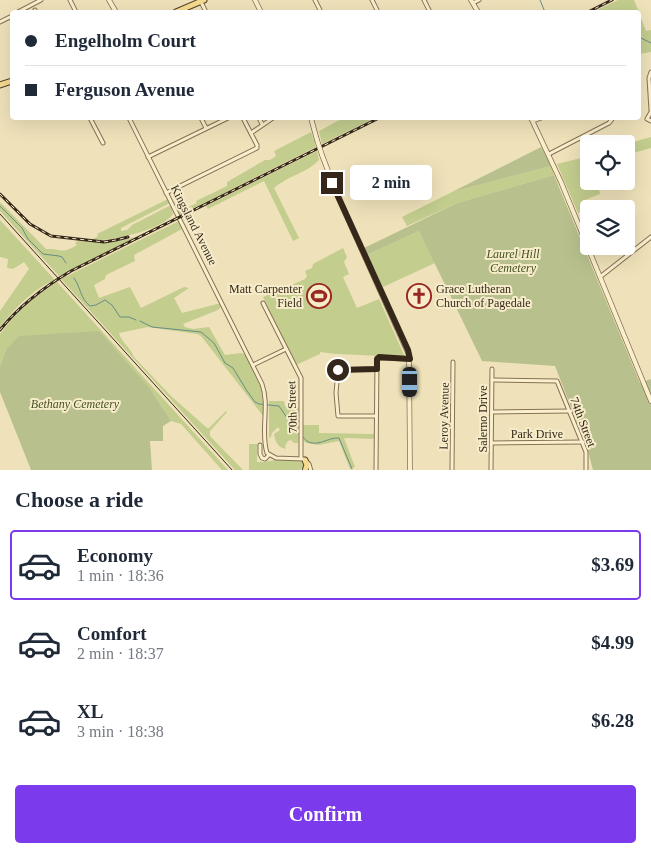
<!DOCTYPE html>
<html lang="en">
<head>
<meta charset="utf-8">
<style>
	:root { --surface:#fff; --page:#f6f6f7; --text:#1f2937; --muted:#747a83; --line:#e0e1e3; --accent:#7c3aed }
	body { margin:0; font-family:"Times New Roman",serif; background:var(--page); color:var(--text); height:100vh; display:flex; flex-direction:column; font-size:19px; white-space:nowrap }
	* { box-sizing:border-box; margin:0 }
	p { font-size:16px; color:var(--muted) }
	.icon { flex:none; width:28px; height:28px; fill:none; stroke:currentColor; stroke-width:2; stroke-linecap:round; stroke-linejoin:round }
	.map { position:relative; height:470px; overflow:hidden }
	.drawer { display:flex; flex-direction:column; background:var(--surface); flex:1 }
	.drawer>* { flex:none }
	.hud { position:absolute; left:10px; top:10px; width:631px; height:110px; border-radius:5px; box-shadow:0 5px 20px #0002; display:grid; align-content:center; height:110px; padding:0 15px; background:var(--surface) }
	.fabs { position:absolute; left:580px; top:135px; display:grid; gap:10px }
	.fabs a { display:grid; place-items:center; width:55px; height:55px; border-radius:5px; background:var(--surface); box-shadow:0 5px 20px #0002; font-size:25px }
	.end { position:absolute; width:22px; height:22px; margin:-11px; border:6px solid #35281a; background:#fff; box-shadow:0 0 0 2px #fff }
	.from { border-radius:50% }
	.bubble { position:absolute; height:35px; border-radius:5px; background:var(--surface); box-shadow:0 5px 20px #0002; font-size:16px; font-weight:800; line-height:35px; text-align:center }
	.car { position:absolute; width:15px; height:30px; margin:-15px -8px; border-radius:6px; box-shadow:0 0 4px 1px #0007; background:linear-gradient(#222 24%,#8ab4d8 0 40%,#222 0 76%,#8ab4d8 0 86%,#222 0) }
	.hud b { display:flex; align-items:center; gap:18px; height:48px; font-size:19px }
	.hud b+b { border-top:1px solid var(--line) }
	.hud i { width:12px; height:12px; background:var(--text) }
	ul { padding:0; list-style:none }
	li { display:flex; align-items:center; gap:15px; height:70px; margin:0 10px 8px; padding:0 5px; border:2px solid transparent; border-radius:5px }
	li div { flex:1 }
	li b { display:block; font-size:19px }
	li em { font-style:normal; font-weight:800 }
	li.active { border-color:var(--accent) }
	li>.icon { width:45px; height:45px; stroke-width:1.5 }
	h2 { padding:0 15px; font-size:22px; line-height:60px }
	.button { display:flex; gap:10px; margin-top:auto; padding:10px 15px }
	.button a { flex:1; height:58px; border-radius:5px; background:var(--accent); color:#fff; font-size:20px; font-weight:800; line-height:58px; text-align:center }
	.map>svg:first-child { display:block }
	.green { fill:#c3cd8e }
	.cemetery { fill:#b8c18e }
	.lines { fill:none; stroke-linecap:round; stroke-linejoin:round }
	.stream { stroke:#678d85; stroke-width:1 }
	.minor-casing { stroke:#877154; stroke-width:5 }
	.tertiary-casing { stroke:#877154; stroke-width:5.5 }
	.primary-casing { stroke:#533f29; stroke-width:7 }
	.minor { stroke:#faefcd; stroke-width:3 }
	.tertiary { stroke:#faefcd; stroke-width:4 }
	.primary { stroke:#f6db8e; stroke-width:5 }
	.tram { stroke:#35281a; stroke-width:1 }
	.rail-casing { stroke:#35281a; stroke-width:3 }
	.rail { stroke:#f7ecca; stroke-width:1; stroke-dasharray:4; stroke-linecap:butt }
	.tertiary-bridge-casing { stroke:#877154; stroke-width:5.5; stroke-linecap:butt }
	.tertiary-bridge { stroke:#faefcd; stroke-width:4 }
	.route { stroke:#35281a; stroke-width:6 }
	.labels { text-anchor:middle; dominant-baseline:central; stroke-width:4; stroke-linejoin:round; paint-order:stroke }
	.street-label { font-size:12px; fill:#35281a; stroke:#f7ecca }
	.park-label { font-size:12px; font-style:italic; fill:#43521f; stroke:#f7ecca }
	.poi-label { font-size:12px; fill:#35281a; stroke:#f7ecca; text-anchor:end }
</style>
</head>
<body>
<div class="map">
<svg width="651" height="471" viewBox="0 0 651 471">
	<rect width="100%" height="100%" fill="#efe2ba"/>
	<g class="green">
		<polygon points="618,0 634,0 639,12 593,12"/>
		<polygon points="639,13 646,31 651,30 651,52 639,54"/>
		<polygon points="343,118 375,118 322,144 319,131"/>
		<polygon points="311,132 316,147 180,215 178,212 197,203 196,201 227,186 227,182 265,160 270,160 276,156 274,151"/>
		<polygon points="651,137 651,148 626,155 626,144"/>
		<path d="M317,151L319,160C307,173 287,176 274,188L299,238L293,241L264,181L208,209L206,206Z"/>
		<polygon points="589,156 589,181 608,181 598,185 600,194 585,200 588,209 578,213 557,164"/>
		<polygon points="551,166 554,175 457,203 407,226 402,217 452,192"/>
		<path d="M168,199L170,203L125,226L121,228V231L127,230L132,225L171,205L173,214C162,230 110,242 91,240L98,236L97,234Z"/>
		<path d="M0,202L46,249C61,248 61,255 77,245L75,243L78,241L115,242L136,237L59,276L0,211Z"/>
		<path d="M0,220L55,280C34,288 14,309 0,327V311L29,269L24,262L13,269L7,268L8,259L0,257Z"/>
		<path d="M179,221L182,229L134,255L135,261L106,275L105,279L94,285L99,298L130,287L141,308L184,287L189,288L174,298L182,313L221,303L222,306L218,310L183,324L185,327L193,329L209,327L225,355L241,353L246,355L262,389L264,417L201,336L197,334L148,327L119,333C121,342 131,348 134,357L171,396L207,428H209L226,411L227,412L210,431V436L243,470H235L61,279Z"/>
		<polygon points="419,231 435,263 383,287 367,255"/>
		<polygon points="343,248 347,257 344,262 349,274 343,277 357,308 379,299 405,357 336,354 320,352 320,354 296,365 263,297 305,279 307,276 305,271 312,268 313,264"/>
		<polygon points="57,282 228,470 222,470 181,424 171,421 151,390 6,350 0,366 0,334 12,319 31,300"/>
		<path d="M269,401H284L285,406L299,407L298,443H294L291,440L288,441L285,446L286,449C278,448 275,441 274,434L280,430L278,427L272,433L271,437L269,438Z"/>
		<polygon points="303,425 319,425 319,433 375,434 375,439 344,438 355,467 350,469 339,441 319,445 306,443 304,441"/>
		<path d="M249,444H257V462C272,462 289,455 303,462L304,467L300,470H249Z"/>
	</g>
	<g class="cemetery">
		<polygon points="541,147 551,166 452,192"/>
		<polygon points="554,175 640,383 651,379 651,470 593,470 588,451 555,366 482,361 419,231 367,255 364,248 457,203"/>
		<polygon points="99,331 151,390 171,421 163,426 163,441 150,441 152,470 31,470 0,392 0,366 6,350 19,336"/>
	</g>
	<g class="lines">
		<g class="stream">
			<polyline points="540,0 545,12"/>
			<polyline points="639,37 651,43"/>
			<polyline points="0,206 22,228 28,239 43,254 59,256 62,257 66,263"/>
			<path d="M74,278C81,288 80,298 90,306L96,305L105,300L112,305L120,317H129L136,320"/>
			<polyline points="140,321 152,327 201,332 214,343 225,363 233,368 247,391 255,402 259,404 279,406 294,428 300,435"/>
			<path d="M303,437C313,451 327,437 339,438L352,469"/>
		</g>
		<defs>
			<g id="minor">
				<polyline points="70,0 76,12"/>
				<polyline points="315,0 321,12"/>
				<polyline points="372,0 378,12"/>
				<polyline points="424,0 430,12"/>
				<polyline points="201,2 206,12"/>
				<polyline points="473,3 479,0"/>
				<polyline points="35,10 36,12"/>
				<polyline points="18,12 41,0"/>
				<polyline points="0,22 12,16"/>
				<polyline points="651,72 649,78 651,110"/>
				<polyline points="651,112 647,119 651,121"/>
				<polyline points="90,118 103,143"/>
				<path d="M129,118L262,384C270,406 260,431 267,453L276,458L304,459L309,464L311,471"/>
				<polyline points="201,118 206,128"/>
				<polyline points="259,118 262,124"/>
				<polyline points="533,121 541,118"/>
				<polyline points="251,133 273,118"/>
				<polyline points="549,154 609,123 613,118"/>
				<polyline points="148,157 228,118"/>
				<polyline points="166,193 257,148 257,145 243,118"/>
				<polyline points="600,277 651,237"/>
				<polyline points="263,303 301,378 301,458"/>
				<polyline points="253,365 286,349"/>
				<polyline points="492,380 557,381 586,452 586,471"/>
				<polyline points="492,412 571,411"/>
				<polyline points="376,416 338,416 336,393 338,370 377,369"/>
				<polyline points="492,443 583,442"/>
				<polyline points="260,445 260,454 262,458 265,459 269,455"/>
				<polyline points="376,471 377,358 410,359"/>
				<polyline points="452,471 453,362"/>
				<polyline points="491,471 492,369"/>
			</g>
			<g id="tertiary">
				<polyline points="109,0 116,12"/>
				<polyline points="255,0 261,12"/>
				<polyline points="471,0 478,12"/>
				<polyline points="311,118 317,140"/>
				<polyline points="531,118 561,182 651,401"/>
				<polyline points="322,155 338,197 409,355 410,471"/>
			</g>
			<g id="primary">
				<polyline points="176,12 204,0"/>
				<polyline points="0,85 12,81"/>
				<polyline points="305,471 307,465 305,460"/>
			</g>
		</defs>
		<use href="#minor" class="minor-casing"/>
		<use href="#tertiary" class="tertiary-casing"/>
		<use href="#primary" class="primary-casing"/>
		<use href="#minor" class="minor"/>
		<use href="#tertiary" class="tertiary"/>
		<use href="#primary" class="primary"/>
		<polyline class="tram" points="0,214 233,471"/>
		<defs>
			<g id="rail">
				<polyline points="588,12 612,0"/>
				<polyline points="0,194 30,224 51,236 104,242 116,240 128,237"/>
				<path d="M0,330C20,305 44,287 71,271L379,118"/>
			</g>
		</defs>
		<use href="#rail" class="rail-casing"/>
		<use href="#rail" class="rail"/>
		<defs>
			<polyline id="tertiary-bridge" points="317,140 322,155"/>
		</defs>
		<use href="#tertiary-bridge" class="tertiary-bridge-casing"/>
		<use href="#tertiary-bridge" class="tertiary-bridge"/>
	</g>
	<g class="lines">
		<polyline class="route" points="332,183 408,350 410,359 379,357 377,359 377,369 338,370"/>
	</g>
	<defs>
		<symbol id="stadium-ring" viewBox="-11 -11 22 22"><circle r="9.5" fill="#f7ecca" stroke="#982621" stroke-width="1.5"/><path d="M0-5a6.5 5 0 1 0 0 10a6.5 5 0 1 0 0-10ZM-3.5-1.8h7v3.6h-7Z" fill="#982621"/></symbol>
		<symbol id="church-ring" viewBox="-11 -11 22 22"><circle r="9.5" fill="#f7ecca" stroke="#982621" stroke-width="1.5"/><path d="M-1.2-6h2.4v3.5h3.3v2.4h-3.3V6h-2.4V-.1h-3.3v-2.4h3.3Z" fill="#982621"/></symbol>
	</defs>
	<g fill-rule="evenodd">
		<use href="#stadium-ring" x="305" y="282" width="28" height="28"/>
		<use href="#church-ring" x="405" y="282" width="28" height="28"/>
	</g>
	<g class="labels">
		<g class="street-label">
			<text transform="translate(194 225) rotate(63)">Kingsland Avenue</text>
			<text transform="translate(292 407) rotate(-92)">70th Street</text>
			<text transform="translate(444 416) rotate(-89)">Leroy Avenue</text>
			<text transform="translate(483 419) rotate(-90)">Salerno Drive</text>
			<text transform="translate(583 422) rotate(69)">74th Street</text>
			<text x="537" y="434">Park Drive</text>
		</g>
		<g class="park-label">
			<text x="513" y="254">Laurel Hill<tspan x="513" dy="14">Cemetery</tspan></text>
			<text x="75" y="404">Bethany Cemetery</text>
		</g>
		<g class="poi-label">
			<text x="302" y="289">Matt Carpenter<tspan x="302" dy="14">Field</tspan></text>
			<text x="436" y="289" text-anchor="start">Grace Lutheran<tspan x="436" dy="14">Church of Pagedale</tspan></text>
		</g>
	</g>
</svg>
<div class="fabs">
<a><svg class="icon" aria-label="locate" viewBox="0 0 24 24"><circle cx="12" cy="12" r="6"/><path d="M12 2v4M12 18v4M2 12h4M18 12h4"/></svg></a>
<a><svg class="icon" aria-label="layers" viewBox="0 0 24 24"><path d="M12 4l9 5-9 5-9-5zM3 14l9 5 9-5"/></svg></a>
</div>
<i class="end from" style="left:338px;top:370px"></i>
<i class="end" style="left:332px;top:183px"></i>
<div class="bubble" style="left:350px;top:165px;width:82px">2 min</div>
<i class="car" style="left:410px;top:382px;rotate:180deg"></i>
<div class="hud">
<b><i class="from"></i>Engelholm Court</b>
<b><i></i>Ferguson Avenue</b>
</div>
</div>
<section class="drawer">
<h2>Choose a ride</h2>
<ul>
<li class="active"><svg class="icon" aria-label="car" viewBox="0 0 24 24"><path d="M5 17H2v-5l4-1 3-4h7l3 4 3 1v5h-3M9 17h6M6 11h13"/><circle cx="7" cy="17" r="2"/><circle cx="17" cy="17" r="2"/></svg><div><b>Economy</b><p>1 min · 18:36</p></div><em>$3.69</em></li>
<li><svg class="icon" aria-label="car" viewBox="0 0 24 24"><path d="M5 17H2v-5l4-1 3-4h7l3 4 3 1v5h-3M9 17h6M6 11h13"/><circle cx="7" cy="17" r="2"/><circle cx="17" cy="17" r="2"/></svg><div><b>Comfort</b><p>2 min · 18:37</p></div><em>$4.99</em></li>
<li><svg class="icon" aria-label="car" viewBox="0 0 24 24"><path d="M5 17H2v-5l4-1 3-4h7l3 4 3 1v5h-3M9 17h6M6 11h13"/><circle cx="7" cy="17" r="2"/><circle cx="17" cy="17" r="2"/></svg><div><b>XL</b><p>3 min · 18:38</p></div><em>$6.28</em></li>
</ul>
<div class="button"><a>Confirm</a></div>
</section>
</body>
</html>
